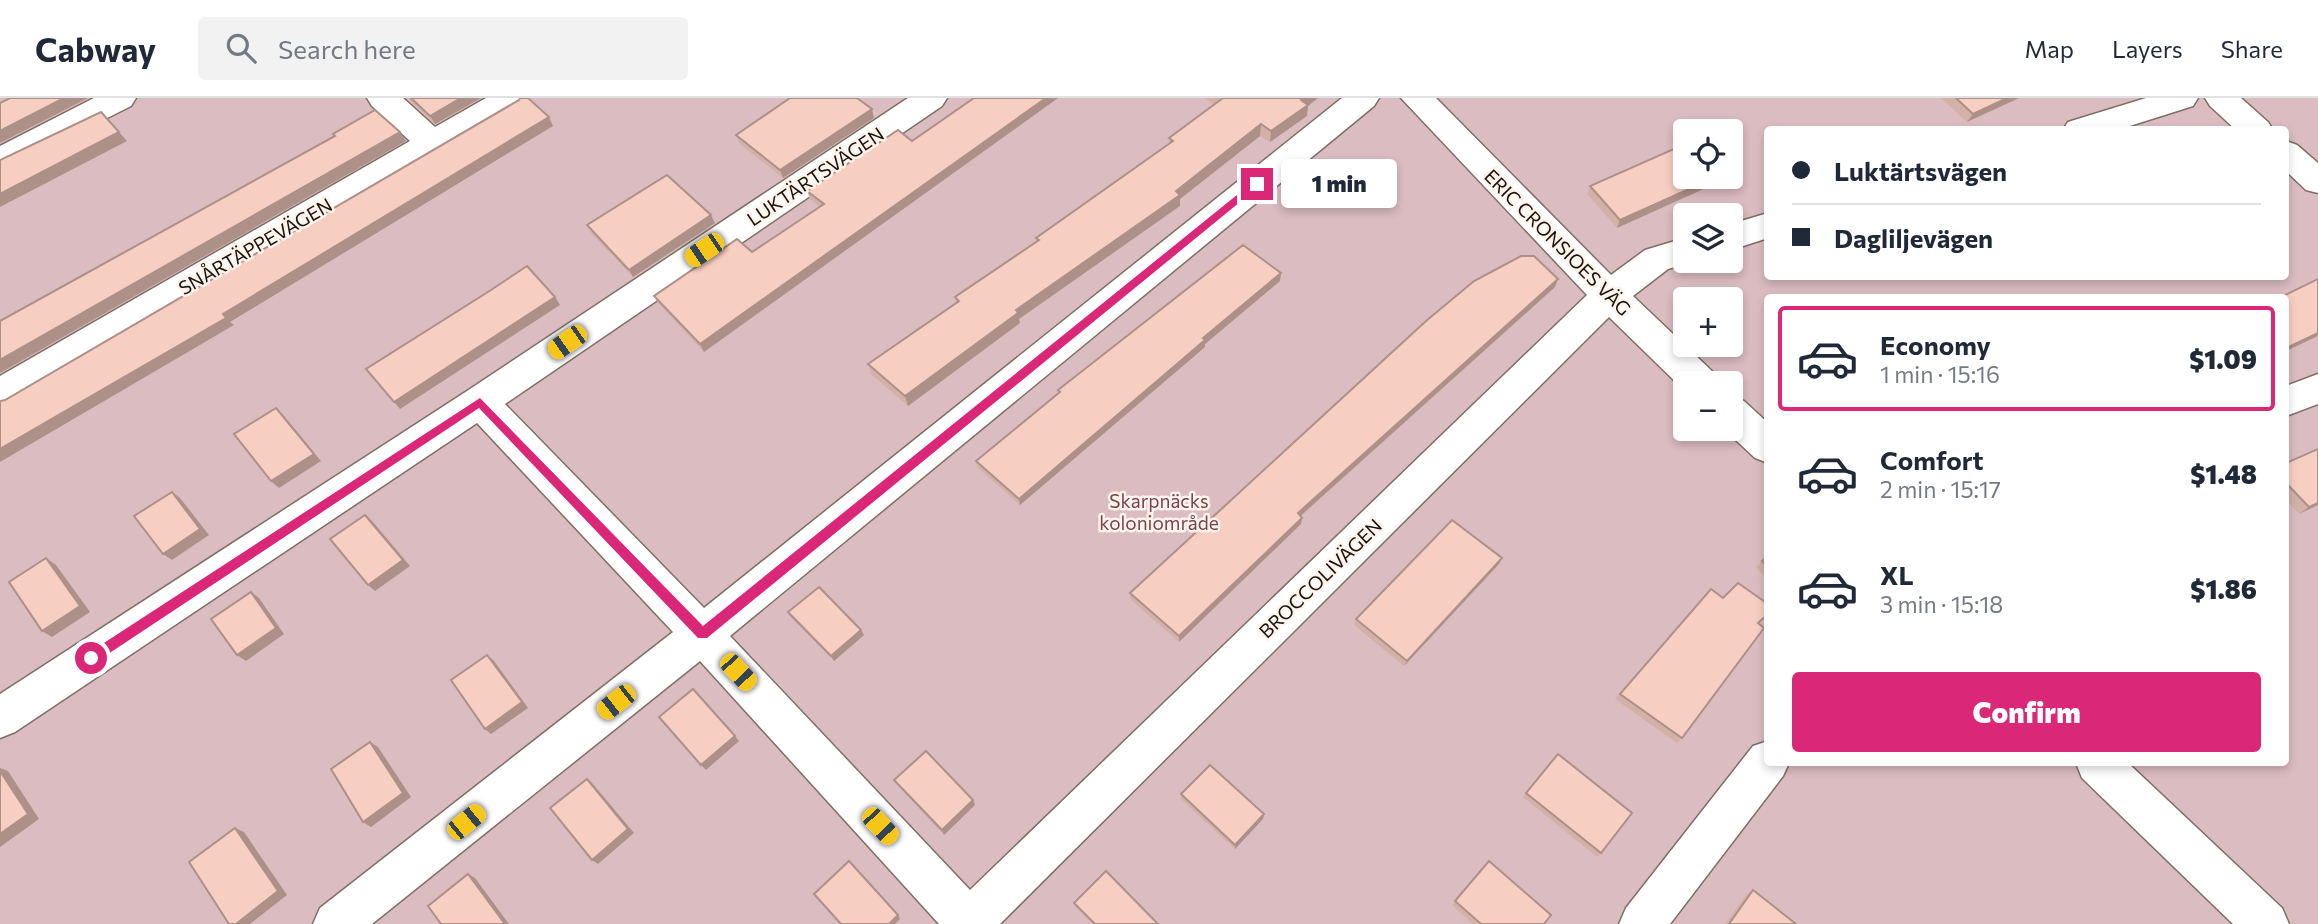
<!DOCTYPE html>
<html lang="en">
<head>
<meta charset="utf-8">
<style>
	:root { --surface:#fff; --page:#f2f2f3; --text:#1f2937; --muted:#747a83; --line:#e0e1e3; --accent:#db2777 }
	body { margin:0; font-family:Commissioner,sans-serif; background:var(--page); color:var(--text); height:100vh; display:flex; flex-direction:column; font-size:26px; white-space:nowrap }
	* { box-sizing:border-box; margin:0 }
	p { font-size:23px; color:var(--muted) }
	.icon { flex:none; width:38px; height:38px; fill:none; stroke:currentColor; stroke-width:2; stroke-linecap:round; stroke-linejoin:round }
	.map { position:relative; flex:1; overflow:hidden }
	.side { position:absolute; left:1764px; top:196px; width:525px; height:472px; display:flex; flex-direction:column; background:var(--surface); border-radius:7px; box-shadow:0 4px 10px #0003 }
	.side>* { flex:none }
	.hud { position:absolute; left:1764px; top:28px; width:525px; height:154px; border-radius:7px; box-shadow:0 4px 10px #0003; display:grid; align-content:center; height:154px; padding:0 28px; background:var(--surface) }
	.controls { position:absolute; left:1673px; top:21px; display:grid; gap:14px }
	.controls a { display:grid; place-items:center; width:70px; height:70px; border-radius:7px; background:var(--surface); box-shadow:0 4px 10px #0003; font-size:35px }
	.end { position:absolute; width:32px; height:32px; margin:-16px; border:9px solid #db2777; background:#fff; box-shadow:0 0 0 4px #fff }
	.from { border-radius:50% }
	.bubble { position:absolute; height:49px; border-radius:7px; background:var(--surface); box-shadow:0 4px 10px #0003; font-size:23px; font-weight:800; line-height:49px; text-align:center }
	.car { position:absolute; width:21px; height:42px; margin:-21px -10px; border-radius:9px; box-shadow:0 0 5px 2px #0007; background:linear-gradient(#f5c518 24%,#345 0 40%,#f5c518 0 76%,#345 0 86%,#f5c518 0) }
	.hud b { display:flex; align-items:center; gap:24px; height:66px; font-size:26px }
	.hud b+b { border-top:2px solid var(--line) }
	.hud i { width:18px; height:18px; background:var(--text) }
	ul { padding:12px 0 0; list-style:none }
	li { display:flex; align-items:center; gap:21px; height:105px; margin:0 14px 10px; padding:0 14px; border:4px solid transparent; border-radius:7px }
	li div { flex:1 }
	li b { display:block; font-size:26px }
	li em { font-style:normal; font-weight:800 }
	li.current { border-color:var(--accent) }
	li>.icon { width:63px; height:63px; stroke-width:1.5 }
	.action { display:flex; gap:14px; margin-top:auto; padding:14px 28px }
	.action a { flex:1; height:80px; border-radius:7px; background:var(--accent); color:#fff; font-size:28px; font-weight:800; line-height:80px; text-align:center }
	header { display:flex; align-items:center; gap:42px; box-sizing:border-box; height:98px; padding:0 35px; background:var(--surface); border-bottom:2px solid var(--line) }
	header strong { font-size:33px }
	nav { display:flex; gap:38px; margin-inline-start:auto; font-size:24px }
	.search { width:490px; height:63px; background:var(--page); display:flex; align-items:center; gap:18px; box-sizing:border-box; padding:0 24px; border-radius:7px; color:var(--muted); font-size:26px }
	.map>svg:first-child { display:block }
	.green { fill:#dbbcc0; fill-rule:evenodd }
	.lines { fill:none; stroke-linecap:round; stroke-linejoin:round }
	.street-casing { stroke:#7d6f62; stroke-width:3 }
	.street { fill:#fff; fill-rule:evenodd }
	.wall { fill:#d4b1a7 }
	.shaded-wall { fill:#ad9088 }
	.building { fill:#f7cec2; stroke:#ad9088; stroke-width:2 }
	.route { fill:#db2777 }
	.labels { text-anchor:middle; dominant-baseline:central; stroke-width:5; stroke-linejoin:round; paint-order:stroke }
	.street-label { font-size:19px; fill:#18130e; stroke:#fef4eb }
	.park-label { font-size:19px; fill:#7a414b; stroke:#fef4eb }
</style>
</head>
<body>
<header>
<strong>Cabway</strong>
<div class="search"><svg class="icon" aria-label="search" viewBox="0 0 24 24"><circle cx="10" cy="10" r="6"/><path d="M15 15l6 6"/></svg>Search here</div>
<nav><a>Map</a><a>Layers</a><a>Share</a></nav>
</header>
<div class="map">
<svg width="2318" height="826" viewBox="0 0 2318 826">
	<rect width="100%" height="100%" fill="#fef4eb"/>
	<path class="green" d="M0,0H2318V826H0ZM1768,32H2286V178H1768ZM1685,33H1731V79H1685ZM1685,117H1731V163H1685ZM1768,200H2286V665H1768ZM1685,201H1731V247H1685ZM1685,285H1731V331H1685Z"/>
	<g class="lines">
		<defs>
			<g id="street">
				<polygon points="94,0 136,0 131,8 0,74 0,48"/>
				<polygon points="367,0 403,0 435,29 486,0 527,0 522,8 13,307 0,311 0,278 410,43 372,8"/>
				<polygon points="908,0 947,0 942,8 505,306 704,510 1342,0 1379,0 1374,8 730,538 970,792 1587,197 1401,0 1436,0 1611,177 1645,152 1685,140 1685,163 1695,163 1668,171 1633,198 1714,275 1719,285 1685,285 1685,293 1609,219 1000,826 939,826 700,563 372,826 313,826 320,810 673,534 477,325 15,634 0,640 0,596 467,293"/>
				<polygon points="2146,0 2198,0 2193,8 2117,32 2063,32 2068,24"/>
				<polygon points="2205,0 2241,0 2268,24 2273,32 2236,32 2210,8"/>
				<polygon points="2286,43 2297,47 2318,65 2318,95 2306,92 2286,73"/>
				<polygon points="1768,115 1768,140 1731,152 1731,126"/>
				<polygon points="2318,276 2318,306 2286,318 2286,288"/>
				<polygon points="1731,299 1744,303 1768,325 1768,365 1755,360 1724,331 1731,331"/>
				<polygon points="1768,643 1768,665 1789,665 1783,678 1670,826 1619,826 1626,810 1753,648"/>
				<polygon points="2076,665 2128,665 2282,810 2289,826 2233,826 2082,680"/>
			</g>
		</defs>
		<use href="#street" class="street-casing"/>
		<use href="#street" class="street"/>
	</g>
	<g class="wall">
		<polygon points="409,0 481,0 435,26 412,4"/>
		<polygon points="1205,0 1318,0 1308,8 1307,18 1270,44 1260,38 1180,101 1180,108 1019,221 1020,225 908,308 871,276 868,266 956,206 955,199 1036,144 1036,140 1169,46 1169,40 1214,7"/>
		<polygon points="1941,0 2019,0 1967,24"/>
		<polygon points="874,20 783,80 739,45 736,37"/>
		<polygon points="912,43 704,254 658,205 654,198 752,154 820,109 810,101 807,93"/>
		<polygon points="1685,79 1721,79 1719,84 1617,130 1587,96 1590,88"/>
		<polygon points="715,125 633,179 591,135 587,127"/>
		<polygon points="1281,175 1280,183 1205,246 1205,249 1020,407 977,369 976,363 1059,295 1058,292"/>
		<polygon points="1555,189 1301,418 1302,420 1301,426 1179,544 1130,501 1130,495"/>
		<polygon points="2318,351 2318,407 2299,416 2286,402 2286,365"/>
		<polygon points="1768,458 1768,482 1756,469"/>
		<polygon points="1502,460 1499,466 1404,568 1354,527 1356,521"/>
		<polygon points="1711,491 1758,525 1682,640 1677,645 1615,601"/>
		<polygon points="788,514 861,532 864,537 834,563 791,520"/>
		<polygon points="1558,656 1601,755 1597,759 1523,699"/>
		<polygon points="894,682 975,707 944,737 897,687"/>
		<polygon points="1181,696 1264,716 1263,721 1235,751 1181,701"/>
		<polygon points="1489,763 1544,826 1473,826 1452,807"/>
		<polygon points="1753,792 1796,826 1725,826 1747,796"/>
		<polygon points="1074,805 1158,826 1092,826 1075,808"/>
	</g>
	<g class="shaded-wall">
		<polygon points="64,0 88,0 0,45 0,33"/>
		<polygon points="461,0 481,0 435,26 430,18"/>
		<polygon points="1046,0 1058,0 704,254 700,246"/>
		<polygon points="1304,0 1318,0 1308,8 1307,18 1270,44 1271,33"/>
		<polygon points="2007,0 2019,0 1967,24 1973,16"/>
		<polygon points="872,11 874,20 783,80 780,72"/>
		<polygon points="101,14 127,43 0,109 0,96"/>
		<polygon points="549,19 553,28 230,224 234,227 0,364 0,351"/>
		<polygon points="1261,26 1260,38 1180,101 1180,108 1019,221 1020,225 908,308 905,298 1016,212 1176,93"/>
		<polygon points="400,34 406,43 0,275 0,262"/>
		<polygon points="1716,79 1721,79 1719,84 1617,130 1620,122"/>
		<polygon points="711,117 715,125 633,179 629,172"/>
		<polygon points="1281,175 1280,183 1205,246 1205,249 1020,407 1019,401 1203,240"/>
		<polygon points="1558,181 1555,189 1297,421 1298,415"/>
		<polygon points="555,199 560,207 400,311 394,304"/>
		<polygon points="2318,235 2318,238 2286,253 2286,250"/>
		<polygon points="276,310 283,317 321,363 279,390 271,383"/>
		<polygon points="172,394 180,400 209,437 172,462 163,456"/>
		<polygon points="2318,405 2318,407 2299,416 2309,409"/>
		<polygon points="365,417 372,423 410,468 375,493 368,487"/>
		<polygon points="1302,420 1301,426 1179,544 1179,538"/>
		<polygon points="46,460 56,467 90,514 52,539 42,533"/>
		<polygon points="1502,460 1499,466 1404,568 1407,563"/>
		<polygon points="251,494 259,500 284,536 246,563 237,557"/>
		<polygon points="861,532 864,537 834,563 831,558"/>
		<polygon points="487,557 494,563 528,610 491,636 485,631"/>
		<polygon points="735,638 739,643 706,672 701,667"/>
		<polygon points="370,644 378,649 411,699 371,729 363,724"/>
		<polygon points="0,670 8,673 39,721 0,749"/>
		<polygon points="587,681 592,685 634,735 598,766 592,762"/>
		<polygon points="973,702 975,707 944,737 942,732"/>
		<polygon points="1264,716 1263,721 1235,751 1235,747"/>
		<polygon points="235,730 244,734 287,797 250,826 236,826"/>
		<polygon points="468,776 475,780 509,826 505,826"/>
		<polygon points="898,817 900,821 895,826 889,826"/>
	</g>
	<g class="building">
		<polygon points="10,0 64,0 0,33 0,5"/>
		<polygon points="411,0 461,0 430,18"/>
		<polygon points="520,0 528,0 549,19 223,216 226,220 0,351 0,303 5,302 519,2"/>
		<polygon points="790,0 857,0 872,11 780,72 736,37"/>
		<polygon points="974,0 1046,0 700,246 654,198 737,141 752,154 824,106 807,93 898,32 912,43"/>
		<polygon points="1223,0 1304,0 1301,2 1308,7 1271,33 1261,26 1176,93 1180,97 1016,212 1018,215 905,298 868,266 959,203 955,199 1039,142 1036,140 1173,43 1169,40"/>
		<polygon points="1956,0 2007,0 1973,16"/>
		<polygon points="375,12 400,34 0,262 0,223 335,38 333,36"/>
		<polygon points="101,14 119,34 0,96 0,62"/>
		<polygon points="1685,46 1685,79 1716,79 1620,122 1590,88"/>
		<polygon points="667,77 711,117 629,172 587,127"/>
		<polygon points="1243,147 1281,175 1203,240 1205,242 1019,401 976,363 1060,294 1058,292"/>
		<polygon points="1521,158 1534,158 1558,181 1298,415 1302,420 1179,538 1130,495 1426,223 1474,183"/>
		<polygon points="527,168 555,199 394,304 366,271 491,192"/>
		<polygon points="2318,181 2318,235 2286,250 2286,200 2279,200"/>
		<polygon points="276,310 314,356 271,383 234,336"/>
		<polygon points="2318,351 2318,405 2309,409 2286,385 2286,365"/>
		<polygon points="172,394 200,431 163,456 134,418"/>
		<polygon points="365,417 403,462 368,487 330,441"/>
		<polygon points="1452,422 1502,460 1407,563 1356,521"/>
		<polygon points="1768,458 1768,469 1762,463"/>
		<polygon points="46,460 80,508 42,533 9,484"/>
		<polygon points="1738,485 1768,506 1768,516 1758,525 1764,530 1682,640 1620,596 1711,491 1723,500"/>
		<polygon points="819,489 861,532 831,558 788,514"/>
		<polygon points="251,494 276,530 237,557 211,521"/>
		<polygon points="487,557 522,604 485,631 451,582"/>
		<polygon points="693,591 735,638 701,667 659,619"/>
		<polygon points="370,644 403,695 363,724 331,671"/>
		<polygon points="926,653 973,702 942,732 894,682"/>
		<polygon points="1558,656 1632,715 1601,755 1526,695"/>
		<polygon points="1210,667 1264,716 1235,747 1181,696"/>
		<polygon points="0,673 28,716 0,736"/>
		<polygon points="587,681 628,731 592,762 550,710"/>
		<polygon points="235,730 278,793 236,826 229,826 189,764"/>
		<polygon points="849,763 898,817 889,826 841,826 814,796"/>
		<polygon points="1489,763 1551,817 1544,826 1481,826 1455,803"/>
		<polygon points="1106,773 1158,826 1095,826 1074,805"/>
		<polygon points="468,776 505,826 441,826 428,808"/>
		<polygon points="1753,792 1796,826 1729,826"/>
	</g>
	<polygon class="route" points="1253,84 1262,86 707,540 698,540 479,310 96,564 87,564 85,560 87,556 480,300 703,528"/>
	<g class="labels">
		<g class="street-label">
			<text transform="translate(815 78) rotate(-34)">LUKTÄRTSVÄGEN</text>
			<text transform="translate(1558 144) rotate(45)">ERIC CRONSIOES VÄG</text>
			<text transform="translate(255 148) rotate(-30)">SNÅRTÄPPEVÄGEN</text>
			<text transform="translate(1320 480) rotate(-44)">BROCCOLIVÄGEN</text>
		</g>
		<g class="park-label">
			<text x="1159" y="402">Skarpnäcks<tspan x="1159" dy="22">koloniområde</tspan></text>
		</g>
	</g>
</svg>
<div class="controls">
<a><svg class="icon" aria-label="locate" viewBox="0 0 24 24"><circle cx="12" cy="12" r="6"/><path d="M12 2v4M12 18v4M2 12h4M18 12h4"/></svg></a>
<a><svg class="icon" aria-label="layers" viewBox="0 0 24 24"><path d="M12 4l9 5-9 5-9-5zM3 14l9 5 9-5"/></svg></a>
<a>+</a>
<a>−</a>
</div>
<i class="end from" style="left:91px;top:560px"></i>
<i class="end" style="left:1257px;top:86px"></i>
<div class="bubble" style="left:1281px;top:61px;width:116px">1 min</div>
<i class="car" style="left:704px;top:152px;rotate:236deg"></i>
<i class="car" style="left:567px;top:244px;rotate:235deg"></i>
<i class="car" style="left:738px;top:574px;rotate:137deg"></i>
<i class="car" style="left:616px;top:604px;rotate:232deg"></i>
<i class="car" style="left:466px;top:724px;rotate:51deg"></i>
<i class="car" style="left:880px;top:728px;rotate:137deg"></i>
<div class="hud">
<b><i class="from"></i>Luktärtsvägen</b>
<b><i></i>Dagliljevägen</b>
</div>
<section class="side">
<ul>
<li class="current"><svg class="icon" aria-label="car" viewBox="0 0 24 24"><path d="M5 17H2v-5l4-1 3-4h7l3 4 3 1v5h-3M9 17h6M6 11h13"/><circle cx="7" cy="17" r="2"/><circle cx="17" cy="17" r="2"/></svg><div><b>Economy</b><p>1 min · 15:16</p></div><em>$1.09</em></li>
<li><svg class="icon" aria-label="car" viewBox="0 0 24 24"><path d="M5 17H2v-5l4-1 3-4h7l3 4 3 1v5h-3M9 17h6M6 11h13"/><circle cx="7" cy="17" r="2"/><circle cx="17" cy="17" r="2"/></svg><div><b>Comfort</b><p>2 min · 15:17</p></div><em>$1.48</em></li>
<li><svg class="icon" aria-label="car" viewBox="0 0 24 24"><path d="M5 17H2v-5l4-1 3-4h7l3 4 3 1v5h-3M9 17h6M6 11h13"/><circle cx="7" cy="17" r="2"/><circle cx="17" cy="17" r="2"/></svg><div><b>XL</b><p>3 min · 15:18</p></div><em>$1.86</em></li>
</ul>
<div class="action"><a>Confirm</a></div>
</section>
</div>
</body>
</html>
